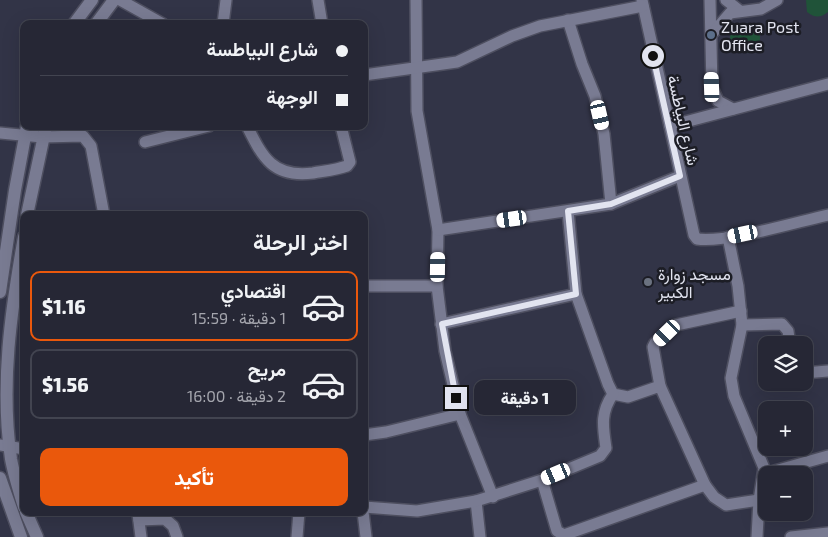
<!DOCTYPE html>
<html lang="ar">
<head>
<meta charset="utf-8">
<style>
	:root { --surface:#262735; --page:#323341; --text:#f1f3f6; --muted:#a4a5ad; --line:#424450; --accent:#ea580c }
	body { margin:0; font-family:"Exo 2",Vazirmatn,sans-serif; background:var(--page); color:var(--text); direction:rtl; height:100vh; display:flex; flex-direction:column; font-size:19px; white-space:nowrap }
	* { box-sizing:border-box; margin:0 }
	p { font-size:16px; color:var(--muted) }
	.icon { flex:none; width:28px; height:28px; fill:none; stroke:currentColor; stroke-width:2; stroke-linecap:round; stroke-linejoin:round }
	.map { position:relative; flex:1; overflow:hidden; direction:ltr }
	.details { position:absolute; left:20px; top:211px; width:348px; height:305px; display:flex; flex-direction:column; background:var(--surface); border-radius:10px; box-shadow:0 5px 20px #0002,0 0 0 1px var(--line); direction:rtl }
	.details>* { flex:none }
	.top-card { position:absolute; left:20px; top:20px; width:348px; height:110px; border-radius:10px; box-shadow:0 5px 20px #0002,0 0 0 1px var(--line); direction:rtl; display:grid; align-content:center; height:110px; padding:0 20px; background:var(--surface) }
	.buttons { position:absolute; left:758px; top:336px; display:grid; gap:10px }
	.buttons a { display:grid; place-items:center; width:55px; height:55px; border-radius:10px; background:var(--surface); box-shadow:0 5px 20px #0002,0 0 0 1px var(--line); font-size:25px }
	.end { position:absolute; width:22px; height:22px; margin:-11px; border:6px solid #e2e4f0; background:#111; box-shadow:0 0 0 2px #111 }
	.from { border-radius:50% }
	.bubble { position:absolute; height:35px; border-radius:10px; background:var(--surface); box-shadow:0 5px 20px #0002,0 0 0 1px var(--line); font-size:16px; font-weight:800; line-height:35px; text-align:center; direction:rtl }
	.car { position:absolute; width:15px; height:30px; margin:-15px -8px; border-radius:6px; box-shadow:0 0 4px 1px #0007; background:linear-gradient(#fff 24%,#345 0 40%,#fff 0 76%,#345 0 86%,#fff 0) }
	.top-card b { display:flex; align-items:center; gap:18px; height:48px; font-size:19px }
	.top-card b+b { border-top:1px solid var(--line) }
	.top-card i { width:12px; height:12px; background:var(--text) }
	ul { padding:0; list-style:none }
	li { display:flex; align-items:center; gap:15px; height:70px; margin:0 10px 8px; padding:0 10px; border:2px solid var(--line); border-radius:10px }
	li div { flex:1 }
	li b { display:block; font-size:19px }
	li em { font-style:normal; font-weight:800 }
	li.selected { border-color:var(--accent) }
	li>.icon { width:45px; height:45px; stroke-width:1.5 }
	h2 { padding:0 20px; font-size:22px; line-height:60px }
	.button { display:flex; gap:10px; margin-top:auto; padding:10px 20px }
	.button a { flex:1; height:58px; border-radius:10px; background:var(--accent); color:#fff; font-size:20px; font-weight:800; line-height:58px; text-align:center }
	.map>svg:first-child { display:block }
	.green { fill:#205339 }
	.lines { fill:none; stroke-linecap:round; stroke-linejoin:round }
	.street-casing { stroke:#4e4f60; stroke-width:14 }
	.secondary-casing { stroke:#4e4f60; stroke-width:15 }
	.street { stroke:#797b92; stroke-width:11 }
	.secondary { stroke:#797b92; stroke-width:12 }
	.route { stroke:#e2e4f0; stroke-width:6 }
	.service-dot { fill:#5c6f8a; stroke:#1c1d25; stroke-width:2 }
	.worship-dot { fill:#6b7280; stroke:#1c1d25; stroke-width:2 }
	.labels { text-anchor:middle; dominant-baseline:central; stroke-width:5; stroke-linejoin:round; paint-order:stroke }
	.poi-label { font-size:16px; fill:#e2e4f0; stroke:#1c1d25; text-anchor:start }
	.street-label { font-size:16px; fill:#e2e4f0; stroke:#1c1d25 }
</style>
</head>
<body>
<div class="map">
<svg width="828" height="537" viewBox="0 0 828 537">
	<rect width="100%" height="100%" fill="#323447"/>
	<g class="green">
		<path d="M806,0H828V12C820,18 815,18 807,12Z"/>
		<circle cx="745" cy="38" r="15"/>
	</g>
	<g class="lines">
		<defs>
			<g id="street">
				<polyline points="120,0 163,24"/>
				<polyline points="318,0 322,24"/>
				<polyline points="416,0 417,111 438,230 437,286 445,351 460,414 493,497"/>
				<path d="M642,0L694,235L697,239C727,243 796,222 828,215"/>
				<polyline points="710,0 712,87 718,101 733,109"/>
				<polyline points="726,0 740,11"/>
				<polyline points="568,20 582,64 595,96 604,134 611,204"/>
				<polyline points="223,24 226,0"/>
				<polyline points="711,35 730,13 761,9 777,0"/>
				<polyline points="364,75 457,62 512,36 540,26 643,6"/>
				<path d="M247,126C263,158 273,178 313,173C324,171 336,170 347,166L350,162L341,126"/>
				<polyline points="670,126 828,84"/>
				<polyline points="0,133 42,137 83,136 91,146 104,215"/>
				<polyline points="145,142 209,126"/>
				<polyline points="568,211 576,294 608,384 613,394 628,397 660,386 705,485"/>
				<polyline points="438,230 611,204 680,176"/>
				<polyline points="728,237 738,286 742,325 731,378 734,396 764,468 759,500 757,537"/>
				<polyline points="364,286 437,286"/>
				<polyline points="441,324 576,294"/>
				<polyline points="742,325 782,324 788,331 790,345"/>
				<polyline points="804,373 828,371"/>
				<polyline points="660,386 653,347 655,343 676,325 741,311"/>
				<polyline points="364,435 386,432 460,414"/>
				<polyline points="0,445 24,449"/>
				<polyline points="764,474 828,456"/>
				<polyline points="542,480 557,531 564,535 705,485 714,497 726,505 759,500"/>
				<polyline points="476,501 480,537"/>
				<path d="M364,507L417,511L476,501L542,480L600,456L606,448C603,427 600,413 613,394"/>
				<polyline points="363,512 366,537"/>
				<polyline points="138,514 141,537"/>
				<polyline points="139,520 165,519 173,526 177,537"/>
				<polyline points="297,537 299,512"/>
				<polyline points="791,537 828,533"/>
			</g>
			<g id="secondary">
				<polyline points="74,24 92,0"/>
				<polyline points="96,24 114,0"/>
				<polyline points="27,215 46,126"/>
				<path d="M24,237C11,310 0,385 11,459C14,475 19,491 24,507"/>
				<polyline points="0,292 15,190 27,126"/>
				<polyline points="0,478 21,537"/>
				<polyline points="26,512 37,537"/>
			</g>
		</defs>
		<use href="#street" class="street-casing"/>
		<use href="#secondary" class="secondary-casing"/>
		<use href="#street" class="street"/>
		<use href="#secondary" class="secondary"/>
	</g>
	<g class="lines">
		<polyline class="route" points="456,398 442,324 576,294 568,211 611,204 680,176 653,56"/>
	</g>
	<circle class="service-dot" cx="711" cy="35" r="5"/>
	<circle class="worship-dot" cx="648" cy="282" r="5"/>
	<g class="labels">
		<g class="poi-label">
			<text x="721" y="26">Zuara Post<tspan x="721" dy="18">Office</tspan></text>
			<text x="658" y="273">مسجد زوارة<tspan x="658" dy="18">الكبير</tspan></text>
		</g>
		<g class="street-label">
			<text transform="translate(684 120) rotate(77)">شارع البياطسة</text>
		</g>
	</g>
</svg>
<div class="buttons">
<a><svg class="icon" aria-label="layers" viewBox="0 0 24 24"><path d="M12 4l9 5-9 5-9-5zM3 14l9 5 9-5"/></svg></a>
<a>+</a>
<a>−</a>
</div>
<i class="end from" style="left:653px;top:56px"></i>
<i class="end" style="left:456px;top:398px"></i>
<div class="bubble" style="left:474px;top:380px;width:102px">1 دقيقة</div>
<i class="car" style="left:712px;top:87px;rotate:358deg"></i>
<i class="car" style="left:600px;top:115px;rotate:167deg"></i>
<i class="car" style="left:512px;top:219px;rotate:262deg"></i>
<i class="car" style="left:743px;top:234px;rotate:258deg"></i>
<i class="car" style="left:438px;top:267px;rotate:1deg"></i>
<i class="car" style="left:667px;top:333px;rotate:226deg"></i>
<i class="car" style="left:556px;top:474px;rotate:247deg"></i>
<div class="top-card">
<b><i class="from"></i>شارع البياطسة</b>
<b><i></i>الوجهة</b>
</div>
<section class="details">
<h2>اختر الرحلة</h2>
<ul>
<li class="selected"><svg class="icon" aria-label="car" viewBox="0 0 24 24"><path d="M5 17H2v-5l4-1 3-4h7l3 4 3 1v5h-3M9 17h6M6 11h13"/><circle cx="7" cy="17" r="2"/><circle cx="17" cy="17" r="2"/></svg><div><b>اقتصادي</b><p>1 دقيقة · 15:59</p></div><em>$1.16</em></li>
<li><svg class="icon" aria-label="car" viewBox="0 0 24 24"><path d="M5 17H2v-5l4-1 3-4h7l3 4 3 1v5h-3M9 17h6M6 11h13"/><circle cx="7" cy="17" r="2"/><circle cx="17" cy="17" r="2"/></svg><div><b>مريح</b><p>2 دقيقة · 16:00</p></div><em>$1.56</em></li>
</ul>
<div class="button"><a>تأكيد</a></div>
</section>
</div>
</body>
</html>
